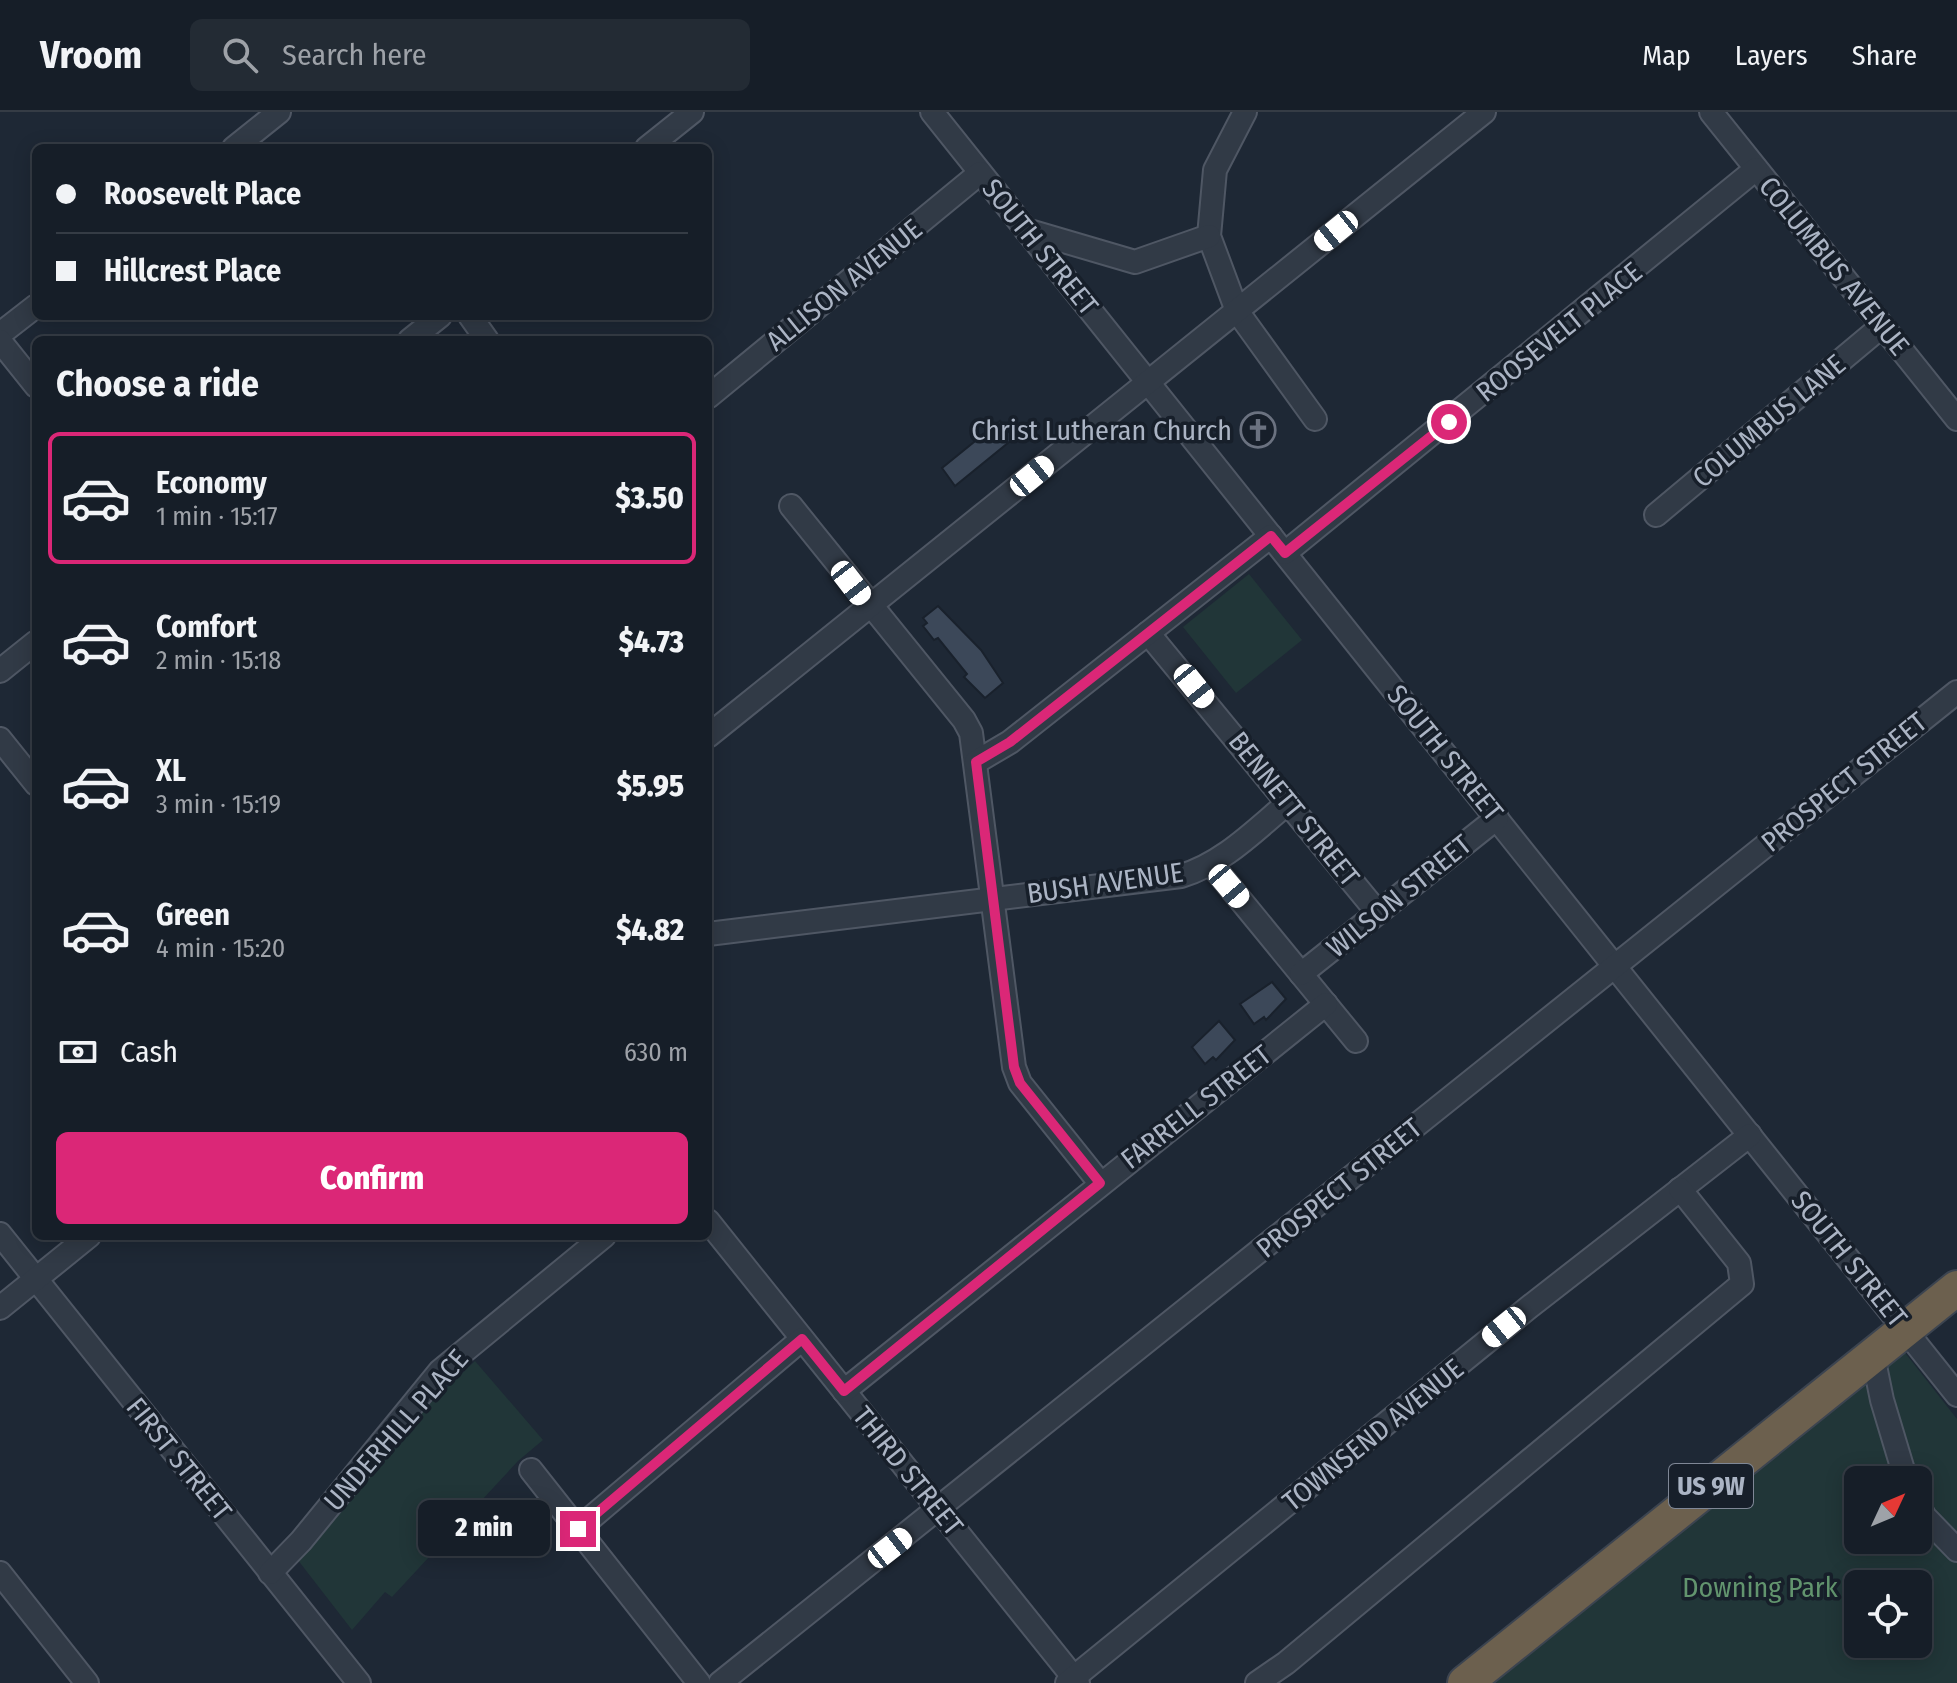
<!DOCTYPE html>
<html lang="en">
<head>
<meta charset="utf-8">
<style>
	:root { --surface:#161e28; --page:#232b34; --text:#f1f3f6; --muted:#9ea2a8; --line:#353c45; --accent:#db2777 }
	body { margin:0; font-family:"Fira Sans Condensed",sans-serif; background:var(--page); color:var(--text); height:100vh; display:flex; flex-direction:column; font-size:30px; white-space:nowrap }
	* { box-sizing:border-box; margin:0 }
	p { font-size:26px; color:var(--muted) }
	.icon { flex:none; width:44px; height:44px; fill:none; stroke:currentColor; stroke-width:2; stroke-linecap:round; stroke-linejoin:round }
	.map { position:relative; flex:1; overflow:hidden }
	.details { position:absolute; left:32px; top:224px; width:680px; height:904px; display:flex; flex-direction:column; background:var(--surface); border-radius:12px; box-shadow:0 4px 20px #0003,0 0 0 2px var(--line) }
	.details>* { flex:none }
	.hud { position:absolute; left:32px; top:32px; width:680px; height:176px; border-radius:12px; box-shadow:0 4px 20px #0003,0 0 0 2px var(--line); display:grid; align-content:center; height:176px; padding:0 24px; background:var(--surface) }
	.needle { width:52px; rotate:46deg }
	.controls { position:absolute; left:1844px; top:1354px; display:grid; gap:16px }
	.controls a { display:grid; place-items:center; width:88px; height:88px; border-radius:12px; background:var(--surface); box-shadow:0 4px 20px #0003,0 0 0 2px var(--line); font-size:40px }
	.end { position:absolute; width:36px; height:36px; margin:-18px; border:10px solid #db2777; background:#fff; box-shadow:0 0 0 4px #fff }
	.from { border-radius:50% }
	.bubble { position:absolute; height:56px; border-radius:12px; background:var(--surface); box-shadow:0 4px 20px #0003,0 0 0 2px var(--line); font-size:26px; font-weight:800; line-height:56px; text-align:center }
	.car { position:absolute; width:24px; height:48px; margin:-24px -12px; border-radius:10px; box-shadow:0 0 6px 2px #0007; background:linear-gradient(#fff 24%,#345 0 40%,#fff 0 76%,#345 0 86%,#fff 0) }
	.hud b { display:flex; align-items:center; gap:28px; height:76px; font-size:30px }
	.hud b+b { border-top:2px solid var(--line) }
	.hud i { width:20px; height:20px; background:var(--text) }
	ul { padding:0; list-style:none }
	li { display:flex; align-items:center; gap:24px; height:132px; margin:0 16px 12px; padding:0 8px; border:4px solid transparent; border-radius:12px }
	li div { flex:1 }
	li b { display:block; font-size:30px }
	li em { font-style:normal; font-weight:800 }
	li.on { border-color:var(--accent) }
	li>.icon { width:72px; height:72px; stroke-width:1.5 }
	h2 { padding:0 24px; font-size:36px; line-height:96px }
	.pay { display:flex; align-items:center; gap:20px; height:88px; padding:0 24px; font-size:30px }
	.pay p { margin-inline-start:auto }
	.button { display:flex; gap:16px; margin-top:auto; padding:16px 24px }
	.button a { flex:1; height:92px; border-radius:12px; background:var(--accent); color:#fff; font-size:32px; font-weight:800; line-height:92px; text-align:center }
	header { display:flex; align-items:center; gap:48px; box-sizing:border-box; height:112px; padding:0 40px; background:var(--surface); border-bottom:2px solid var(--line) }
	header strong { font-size:38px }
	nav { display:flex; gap:44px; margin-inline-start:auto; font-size:28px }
	.search { width:560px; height:72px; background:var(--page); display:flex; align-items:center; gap:20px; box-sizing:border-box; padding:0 28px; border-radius:12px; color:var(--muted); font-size:30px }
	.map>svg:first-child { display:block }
	.green { fill:#213638; fill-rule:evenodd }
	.building { fill:#3c4859; stroke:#19212c; stroke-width:2 }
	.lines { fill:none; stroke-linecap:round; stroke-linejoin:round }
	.minor-casing { stroke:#4f5764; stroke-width:26 }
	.highway-casing { stroke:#3c4450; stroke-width:38 }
	.minor { stroke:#313a46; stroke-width:22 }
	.highway { stroke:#6c604e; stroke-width:34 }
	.route { stroke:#db2777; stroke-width:10 }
	.labels { text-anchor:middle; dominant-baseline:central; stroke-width:7; stroke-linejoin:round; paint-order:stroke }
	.shield { fill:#171f2a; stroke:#7f8796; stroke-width:2 }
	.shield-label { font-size:26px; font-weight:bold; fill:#abb4c4 }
	.street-label { font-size:28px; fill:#abb4c4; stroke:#171f2a }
	.poi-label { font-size:28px; fill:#abb4c4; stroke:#171f2a; text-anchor:end }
	.park-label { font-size:28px; fill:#62946e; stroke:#171f2a }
</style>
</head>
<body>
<header>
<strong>Vroom</strong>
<div class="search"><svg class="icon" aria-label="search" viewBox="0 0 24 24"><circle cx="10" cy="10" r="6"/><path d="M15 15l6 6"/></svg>Search here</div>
<nav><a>Map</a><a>Layers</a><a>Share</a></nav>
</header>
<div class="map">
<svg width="1957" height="1571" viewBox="0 0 1957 1571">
	<rect width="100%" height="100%" fill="#1e2835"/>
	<g class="green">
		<polygon points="1249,462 1302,528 1236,581 1183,515"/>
		<path d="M1896,1242H1906L1957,1307V1571H1486ZM1858,1368H1918V1428H1858ZM1858,1472H1918V1532H1858Z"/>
		<polygon points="475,1249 543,1328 518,1349 392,1485 385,1480 352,1518 294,1443 379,1340"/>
	</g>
	<g class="building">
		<polygon points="1000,309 1014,326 955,374 942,356"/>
		<polygon points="938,494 981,538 1003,571 985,586 964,565 967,562 938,526 934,528 923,514 927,511 923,506"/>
		<polygon points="1272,870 1286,887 1266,908 1264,905 1254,912 1240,892"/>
		<polygon points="1219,909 1235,928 1216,948 1213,945 1205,952 1192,935"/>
	</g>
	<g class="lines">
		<defs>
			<g id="minor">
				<polyline points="932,0 1957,1283"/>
				<polyline points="1245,0 1215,58 1209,124 1237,199 1315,307"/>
				<polyline points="1711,0 1957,307"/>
				<polyline points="234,36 279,0"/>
				<polyline points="647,36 692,0"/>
				<polyline points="1026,118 1135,150 1209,124"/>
				<polyline points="470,204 487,228"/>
				<polyline points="0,222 36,194"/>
				<polyline points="410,228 440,204"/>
				<polyline points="0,229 36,274"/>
				<polyline points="708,285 980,61"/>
				<polyline points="791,394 964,608 971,621 1014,955 1020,971 1100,1071"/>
				<polyline points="1656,403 1882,214"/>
				<polyline points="1285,441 1756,57"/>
				<polyline points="1148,521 1378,801"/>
				<polyline points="0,559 36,530"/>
				<polyline points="708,624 1484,0"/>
				<polyline points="0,627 36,672"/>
				<polyline points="976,650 1010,630 1271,424"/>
				<polyline points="1211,752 1356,929"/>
				<path d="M708,822L1181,764C1224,751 1255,718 1289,690"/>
				<polyline points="1301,862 1497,706"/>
				<polyline points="708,1109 1078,1571"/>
				<polyline points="0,1122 359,1571"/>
				<polyline points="0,1196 89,1124"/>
				<polyline points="1873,1244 1882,1288 1906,1368"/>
				<polyline points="844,1279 1326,892"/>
				<polyline points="531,1358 699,1571"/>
				<polyline points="1918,1393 1925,1405 1957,1438"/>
				<polyline points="578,1417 802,1227"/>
				<polyline points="0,1461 87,1571"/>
				<polyline points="270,1461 301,1429 440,1259 604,1124"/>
				<polyline points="720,1571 1957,580"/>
				<polyline points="1067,1571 1528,1196 1750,1023"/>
				<polyline points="1257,1571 1286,1551 1742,1172 1739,1151 1680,1077"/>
			</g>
			<polyline id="highway" points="1465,1571 1957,1176"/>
		</defs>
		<use href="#minor" class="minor-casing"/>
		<use href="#highway" class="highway-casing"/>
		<use href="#minor" class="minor"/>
		<use href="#highway" class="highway"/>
	</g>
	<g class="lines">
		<polyline class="route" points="578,1417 802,1227 844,1279 1100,1071 1020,971 1014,955 976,650 1010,630 1271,424 1285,441 1449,310"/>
	</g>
	<defs>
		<symbol id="church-ring" viewBox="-11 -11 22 22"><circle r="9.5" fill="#171f2a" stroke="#6b7280" stroke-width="1.5"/><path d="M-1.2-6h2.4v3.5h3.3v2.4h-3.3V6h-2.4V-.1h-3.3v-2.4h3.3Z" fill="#6b7280"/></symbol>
	</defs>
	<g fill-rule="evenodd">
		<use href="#church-ring" x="1238" y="298" width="40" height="40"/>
	</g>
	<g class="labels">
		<rect class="shield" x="1669" y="1352" width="84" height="44" rx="6"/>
		<g class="shield-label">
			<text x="1711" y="1374">US 9W</text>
		</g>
		<g class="street-label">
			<text transform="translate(1040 135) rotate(51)">SOUTH STREET</text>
			<text transform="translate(1834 154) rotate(51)">COLUMBUS AVENUE</text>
			<text transform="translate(844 173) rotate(-39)">ALLISON AVENUE</text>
			<text transform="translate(1559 220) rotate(-39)">ROOSEVELT PLACE</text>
			<text transform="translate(1769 309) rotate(-40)">COLUMBUS LANE</text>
			<text transform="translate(1445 641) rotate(51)">SOUTH STREET</text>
			<text transform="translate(1844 670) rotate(-39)">PROSPECT STREET</text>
			<text transform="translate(1294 697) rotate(51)">BENNETT STREET</text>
			<text transform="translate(1105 771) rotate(-8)">BUSH AVENUE</text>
			<text transform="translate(1399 784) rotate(-39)">WILSON STREET</text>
			<text transform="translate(1196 995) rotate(-38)">FARRELL STREET</text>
			<text transform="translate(1339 1076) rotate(-39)">PROSPECT STREET</text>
			<text transform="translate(1849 1147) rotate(51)">SOUTH STREET</text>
			<text transform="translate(396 1318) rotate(-49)">UNDERHILL PLACE</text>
			<text transform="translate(1373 1323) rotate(-39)">TOWNSEND AVENUE</text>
			<text transform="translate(179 1347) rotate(51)">FIRST STREET</text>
			<text transform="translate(908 1359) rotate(51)">THIRD STREET</text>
		</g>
		<g class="poi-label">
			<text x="1232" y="318">Christ Lutheran Church</text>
		</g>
		<g class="park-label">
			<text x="1760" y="1475">Downing Park</text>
		</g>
	</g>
</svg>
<div class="controls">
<a><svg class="needle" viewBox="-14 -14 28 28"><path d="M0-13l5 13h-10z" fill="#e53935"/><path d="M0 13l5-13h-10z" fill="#9ea2a8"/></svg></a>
<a><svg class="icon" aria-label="locate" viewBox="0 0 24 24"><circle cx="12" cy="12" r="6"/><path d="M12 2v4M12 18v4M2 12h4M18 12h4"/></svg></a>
</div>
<i class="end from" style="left:1449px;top:310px"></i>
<i class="end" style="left:578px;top:1417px"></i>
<div class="bubble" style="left:418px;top:1388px;width:132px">2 min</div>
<i class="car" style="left:1336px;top:119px;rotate:231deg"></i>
<i class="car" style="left:1032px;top:364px;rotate:51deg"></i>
<i class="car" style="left:851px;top:471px;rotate:142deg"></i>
<i class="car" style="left:1194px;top:574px;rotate:141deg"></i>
<i class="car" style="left:1229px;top:774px;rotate:140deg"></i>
<i class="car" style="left:1504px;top:1215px;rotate:231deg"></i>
<i class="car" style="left:890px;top:1436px;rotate:52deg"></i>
<div class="hud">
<b><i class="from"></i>Roosevelt Place</b>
<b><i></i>Hillcrest Place</b>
</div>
<section class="details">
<h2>Choose a ride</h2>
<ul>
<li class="on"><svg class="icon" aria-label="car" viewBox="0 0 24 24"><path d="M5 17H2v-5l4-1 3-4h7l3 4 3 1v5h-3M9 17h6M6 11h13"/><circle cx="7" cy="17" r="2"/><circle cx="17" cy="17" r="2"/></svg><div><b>Economy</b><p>1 min · 15:17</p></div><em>$3.50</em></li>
<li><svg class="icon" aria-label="car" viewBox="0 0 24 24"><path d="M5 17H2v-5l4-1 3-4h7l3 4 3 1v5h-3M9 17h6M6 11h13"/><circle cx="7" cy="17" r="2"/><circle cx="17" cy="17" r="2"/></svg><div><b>Comfort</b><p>2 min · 15:18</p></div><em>$4.73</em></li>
<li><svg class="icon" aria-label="car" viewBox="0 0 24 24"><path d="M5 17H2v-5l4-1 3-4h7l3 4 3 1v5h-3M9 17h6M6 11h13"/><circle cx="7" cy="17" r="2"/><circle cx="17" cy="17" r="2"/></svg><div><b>XL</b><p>3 min · 15:19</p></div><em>$5.95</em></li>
<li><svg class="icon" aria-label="car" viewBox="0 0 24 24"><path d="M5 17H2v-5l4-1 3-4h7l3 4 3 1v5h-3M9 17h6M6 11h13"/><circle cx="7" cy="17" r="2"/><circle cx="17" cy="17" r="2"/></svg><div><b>Green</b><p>4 min · 15:20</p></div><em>$4.82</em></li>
</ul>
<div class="pay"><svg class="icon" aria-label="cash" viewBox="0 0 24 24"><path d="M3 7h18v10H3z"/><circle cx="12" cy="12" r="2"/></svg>Cash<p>630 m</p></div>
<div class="button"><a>Confirm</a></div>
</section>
</div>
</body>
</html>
